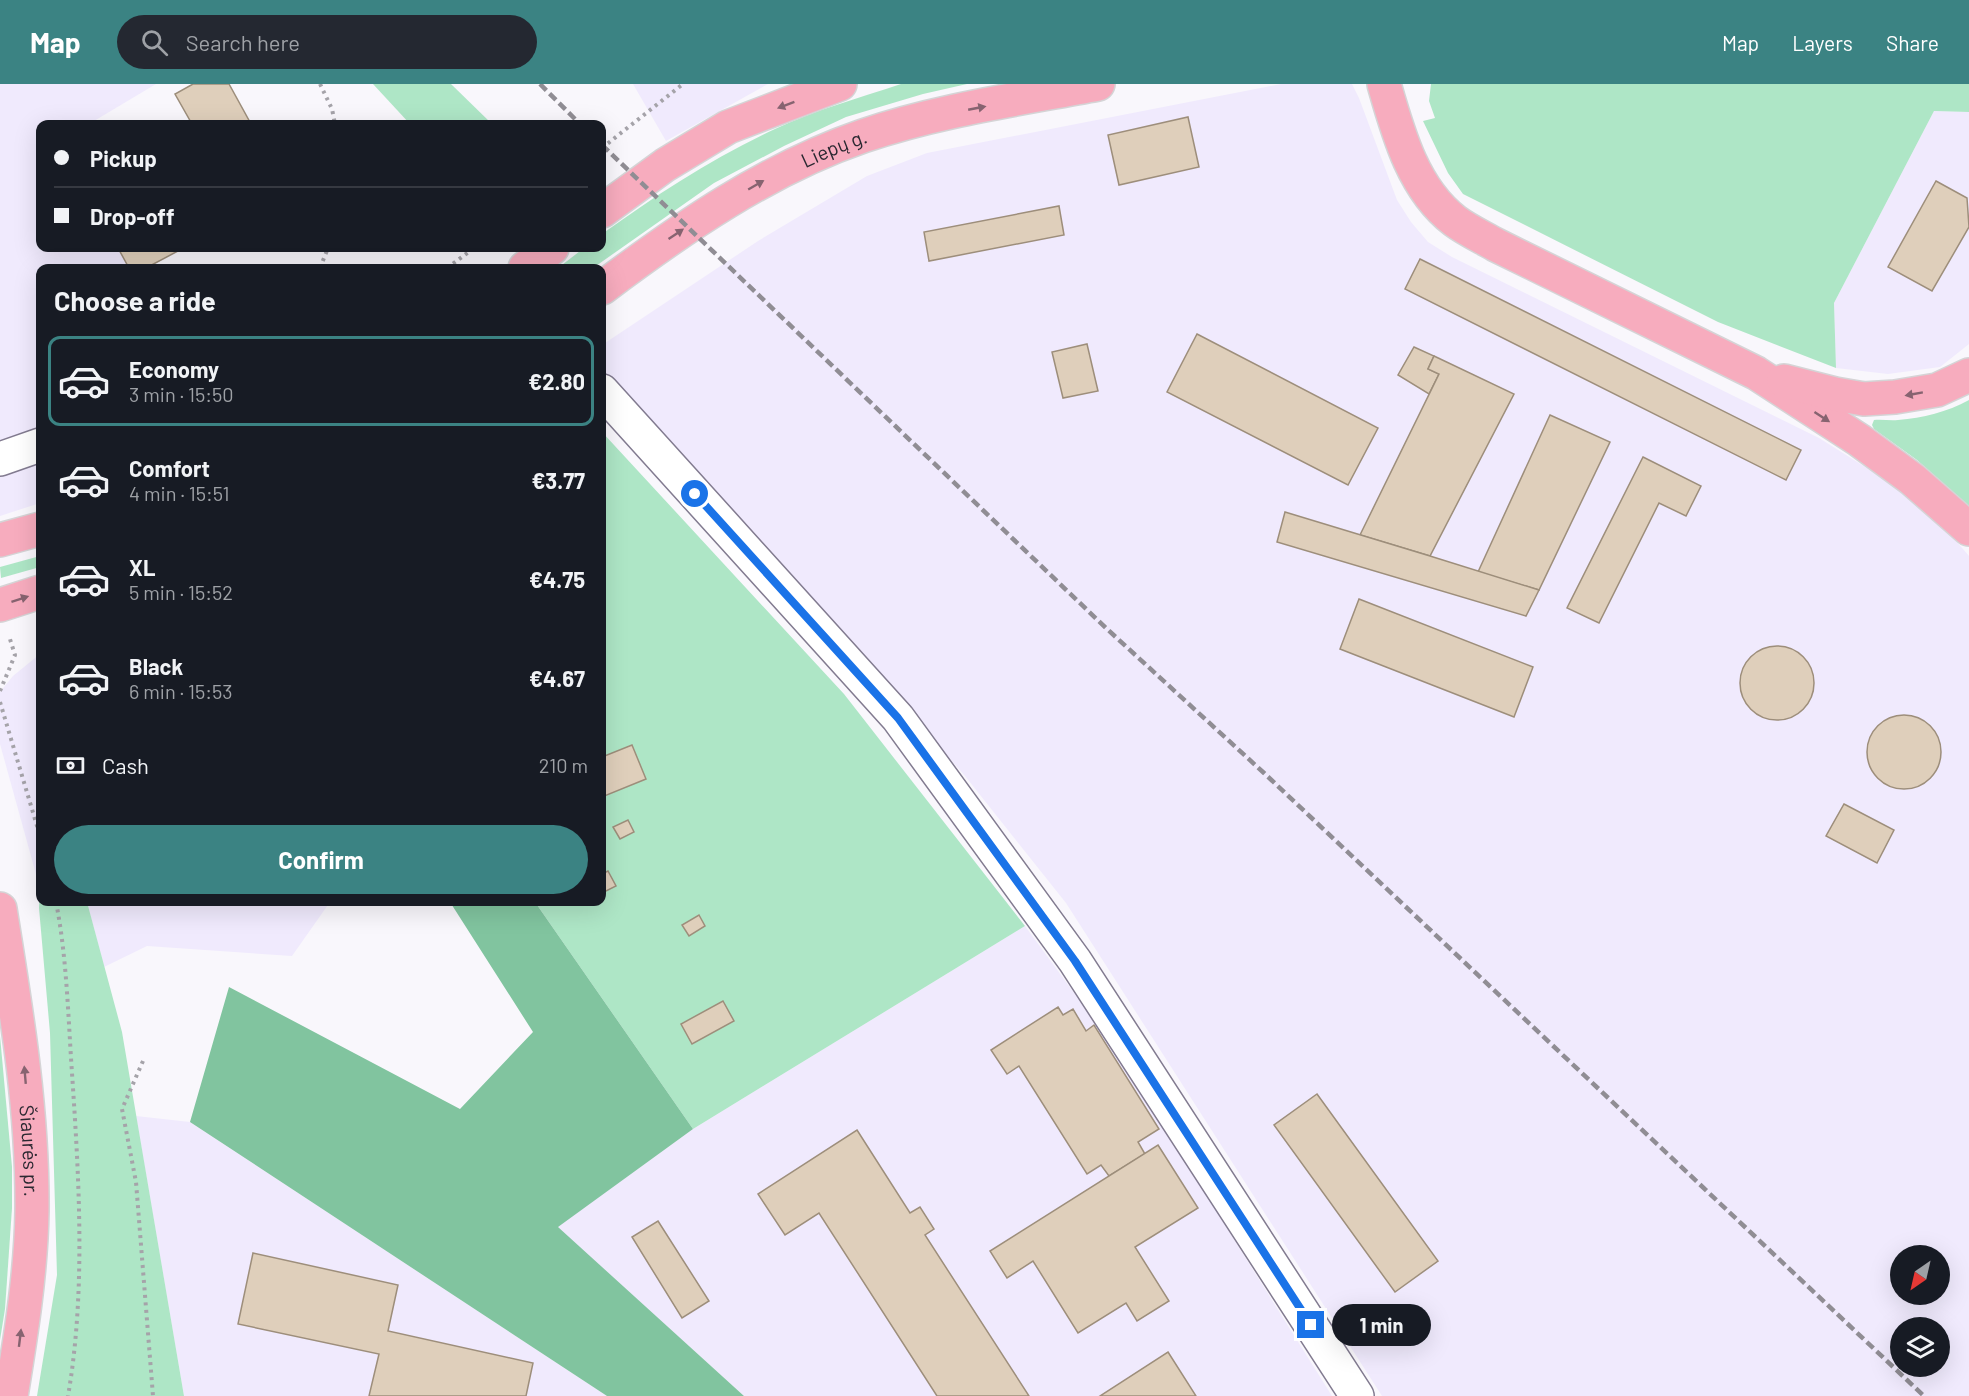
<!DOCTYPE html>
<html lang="en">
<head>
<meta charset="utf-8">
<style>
	:root { --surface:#171b24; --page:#242831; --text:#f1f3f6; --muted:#9ea1a6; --line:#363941; --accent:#3b8383 }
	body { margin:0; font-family:Barlow,sans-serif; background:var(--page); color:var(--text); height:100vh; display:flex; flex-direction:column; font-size:22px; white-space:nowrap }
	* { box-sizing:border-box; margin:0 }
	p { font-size:20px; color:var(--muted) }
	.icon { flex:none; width:33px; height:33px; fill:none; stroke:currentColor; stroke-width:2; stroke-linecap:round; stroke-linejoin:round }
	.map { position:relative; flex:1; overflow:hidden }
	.panel { position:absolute; left:36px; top:180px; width:570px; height:642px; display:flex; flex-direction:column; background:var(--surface); border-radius:12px; box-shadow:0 6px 24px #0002 }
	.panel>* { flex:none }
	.hud { position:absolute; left:36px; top:36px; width:570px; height:132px; border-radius:12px; box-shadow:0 6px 24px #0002; display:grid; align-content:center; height:132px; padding:0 18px; background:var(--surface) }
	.needle { width:39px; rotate:214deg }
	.tools { position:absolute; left:1890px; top:1161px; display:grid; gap:12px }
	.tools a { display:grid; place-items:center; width:60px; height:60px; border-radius:50%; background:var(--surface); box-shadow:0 6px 24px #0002; font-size:30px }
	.end { position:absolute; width:27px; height:27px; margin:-14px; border:8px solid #1a73e8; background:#fff; box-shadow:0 0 0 3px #fff }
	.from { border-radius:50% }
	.bubble { position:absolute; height:42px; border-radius:21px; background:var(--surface); box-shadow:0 6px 24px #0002; font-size:20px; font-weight:700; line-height:42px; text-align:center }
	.hud b { display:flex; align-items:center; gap:21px; height:57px; font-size:22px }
	.hud b+b { border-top:2px solid var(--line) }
	.hud i { width:15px; height:15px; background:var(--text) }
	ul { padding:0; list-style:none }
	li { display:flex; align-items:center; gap:18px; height:90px; margin:0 12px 9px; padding:0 6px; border:3px solid transparent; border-radius:12px }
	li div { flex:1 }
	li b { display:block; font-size:22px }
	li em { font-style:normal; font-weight:700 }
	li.on { border-color:var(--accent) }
	li>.icon { width:54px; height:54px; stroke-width:1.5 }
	h2 { padding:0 18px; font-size:27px; line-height:72px }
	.pay { display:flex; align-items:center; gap:15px; height:66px; padding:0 18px; font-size:22px }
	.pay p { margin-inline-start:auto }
	.button { display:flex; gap:12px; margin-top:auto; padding:12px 18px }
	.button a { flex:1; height:69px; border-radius:36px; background:var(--accent); color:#fff; font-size:24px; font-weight:700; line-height:69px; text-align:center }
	header { display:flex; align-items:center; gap:36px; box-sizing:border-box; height:84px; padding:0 30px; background:var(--accent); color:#fff }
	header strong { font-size:28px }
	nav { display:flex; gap:33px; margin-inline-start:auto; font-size:21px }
	.search { width:420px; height:54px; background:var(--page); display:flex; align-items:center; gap:15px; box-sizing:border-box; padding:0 21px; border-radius:33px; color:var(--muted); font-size:22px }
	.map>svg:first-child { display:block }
	.built { fill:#f0eafd; fill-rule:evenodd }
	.green { fill:#aee6c6 }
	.forest { fill:#81c49f }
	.building { fill:#dfcfbb; stroke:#9d8e7b; stroke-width:1.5 }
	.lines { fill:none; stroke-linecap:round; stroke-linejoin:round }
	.street-casing { stroke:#827b90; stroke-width:36 }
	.primary-casing { stroke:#d5d4d6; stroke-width:36 }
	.path { stroke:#a5a3a9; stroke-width:4; stroke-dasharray:3 4.5; stroke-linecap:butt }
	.street { stroke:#fff; stroke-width:33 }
	.primary { stroke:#f7acbe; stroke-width:33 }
	.rail { stroke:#908d94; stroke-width:4.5; stroke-dasharray:9 4.5; stroke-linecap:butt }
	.oneway { fill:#876370 }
	.route { stroke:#1a73e8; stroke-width:8 }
	.labels { text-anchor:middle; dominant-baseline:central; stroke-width:4.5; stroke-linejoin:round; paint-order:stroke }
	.street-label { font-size:20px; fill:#2b2831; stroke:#fff }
</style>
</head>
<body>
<header>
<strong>Map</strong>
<div class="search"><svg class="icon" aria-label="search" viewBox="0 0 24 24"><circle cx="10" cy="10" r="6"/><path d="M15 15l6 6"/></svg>Search here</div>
<nav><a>Map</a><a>Layers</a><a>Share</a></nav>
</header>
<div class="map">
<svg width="1969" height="1312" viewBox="0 0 1969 1312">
	<rect width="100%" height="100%" fill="#f9f7fc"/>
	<g class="built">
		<polygon points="0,0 156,0 89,40 40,40 40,164 118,164 129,184 40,184 40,419 0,432"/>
		<polygon points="633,0 768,0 666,57"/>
		<path d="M1281,0H1352L1359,14L1397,116L1411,138L1428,158L1452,173L1819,354L1886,396L1944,443L1969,472V1312H1382L1066,819L965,692L836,545L602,288V261L758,157L867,92L927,69ZM1900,1172H1940V1210H1900ZM1900,1244H1940V1282H1900Z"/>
		<polygon points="1934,27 1969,28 1969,260 1940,283 1888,290 1836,284 1834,219"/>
		<polygon points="40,570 40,800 39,801 0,660 0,608 13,592"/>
		<polygon points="87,818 330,818 292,872 147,862 104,883"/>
		<polygon points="1025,842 1113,962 1332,1312 744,1312 557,1143 693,1045"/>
		<polygon points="136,1032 190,1038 607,1312 184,1312"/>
	</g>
	<g class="green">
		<polygon points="373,0 451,0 492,40 410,40"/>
		<path d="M901,0H967L923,10L846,33L784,62L714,99L593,184H558L584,164H602V150C656,111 714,73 775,45C815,26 859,14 901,0Z"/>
		<polygon points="1431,0 1969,0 1969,28 1934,27 1834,219 1836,284 1718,238 1463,110 1448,89 1423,37 1435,34 1429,17"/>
		<path d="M1969,316V422L1917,376L1874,345L1872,341L1874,336C1882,335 1890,337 1898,336C1923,334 1947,328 1969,316Z"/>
		<polygon points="602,348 844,610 1025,842 693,1045 535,818 602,818"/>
		<polygon points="40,472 40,483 1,494 0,483"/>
		<polygon points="40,800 40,818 87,818 122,948 184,1312 37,1312 57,1191 50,949 39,824"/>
		<polygon points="0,952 12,1083 12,1124 5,1225 0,1256"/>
	</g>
	<polygon class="forest" points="450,818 535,818 693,1045 558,1143 744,1312 607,1312 190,1038 229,903 460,1025 533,948"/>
	<g class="building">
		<polygon points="193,0 229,0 251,40 192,40 175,10"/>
		<polygon points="1188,33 1199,83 1119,101 1108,51"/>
		<polygon points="1936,97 1967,114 1969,143 1932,207 1888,183"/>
		<polygon points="1059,122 1064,151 929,177 924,148"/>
		<polygon points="118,164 176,164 178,167 146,184 129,184"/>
		<polygon points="1420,175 1801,366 1786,396 1405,205"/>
		<polygon points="1197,250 1378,344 1348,401 1167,308"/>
		<polygon points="1087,260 1098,307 1063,314 1052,268"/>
		<polygon points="1414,263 1434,272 1428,285 1439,290 1429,310 1398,291"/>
		<polygon points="1434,272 1514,310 1430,472 1360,451 1439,290 1428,285"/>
		<polygon points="1550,331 1610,358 1539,506 1478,488"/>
		<polygon points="1643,373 1701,402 1686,432 1659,419 1599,539 1567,524"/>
		<polygon points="1285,428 1430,472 1539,506 1526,532 1277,458"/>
		<polygon points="1359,515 1533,583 1514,633 1340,565"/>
		<circle cx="1777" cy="599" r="37"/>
		<circle cx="1904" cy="668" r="37"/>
		<polygon points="632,661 646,695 602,713 602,673"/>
		<polygon points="1844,720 1894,746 1877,779 1826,752"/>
		<polygon points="628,736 634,748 620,755 613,743"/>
		<polygon points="608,787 616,802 602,809 602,790"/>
		<polygon points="699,831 705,842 689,852 682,841"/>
		<polygon points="723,917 734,937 692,960 681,940"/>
		<polygon points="1058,923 1063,931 1073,925 1086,947 1094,941 1159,1045 1138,1058 1145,1070 1109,1092 1101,1081 1087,1090 1019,982 1007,990 991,966"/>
		<polygon points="1317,1010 1438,1177 1395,1208 1274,1041"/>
		<polygon points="857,1046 910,1129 920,1123 934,1145 925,1151 1029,1312 937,1312 819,1129 785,1151 758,1110"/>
		<polygon points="1158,1061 1198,1124 1135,1163 1169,1217 1137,1237 1126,1219 1078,1249 1033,1177 1007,1194 990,1167"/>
		<polygon points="658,1137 709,1217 682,1234 632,1153"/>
		<polygon points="253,1169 398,1201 388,1247 533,1279 526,1312 369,1312 379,1270 238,1240"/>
		<polygon points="1168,1268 1196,1312 1100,1312"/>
	</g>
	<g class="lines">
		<defs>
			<g id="street">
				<polyline points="602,307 898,634 1075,877 1357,1312"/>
				<polyline points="0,375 40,361"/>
			</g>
			<g id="primary">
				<path d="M1384,0C1398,49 1413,105 1455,137C1467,146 1482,153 1496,161L1756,289L1859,356L1912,395L1969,445"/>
				<polyline points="602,127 665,81 728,43 840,0"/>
				<polyline points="525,184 552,164"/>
				<path id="s1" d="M602,204C682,144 767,85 863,52C939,26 1020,15 1098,0"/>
				<polyline points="1784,297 1835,310 1864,315 1895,313 1937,306 1969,291"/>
				<polyline points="0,456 40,445"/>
				<polyline points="0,521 40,508"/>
				<path id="s2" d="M0,825C16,925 33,1025 32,1127C31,1189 21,1251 11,1312"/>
			</g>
		</defs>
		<use href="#street" class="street-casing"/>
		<use href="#primary" class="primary-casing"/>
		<g class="path">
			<polyline points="320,0 332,25 335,40"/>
			<polyline points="602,64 683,0"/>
			<polyline points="320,184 328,164"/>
			<polyline points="447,184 474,164"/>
			<polyline points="0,607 15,571 9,552"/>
			<polyline points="0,618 40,752"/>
			<path d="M56,818C67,874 68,932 72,989C79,1094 86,1208 68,1312"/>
			<polyline points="143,977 122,1025 136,1098 153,1312"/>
		</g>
		<use href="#street" class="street"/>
		<use href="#primary" class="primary"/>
		<g class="rail">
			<polyline points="540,0 580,40"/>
			<polyline points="602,61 1107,545 1264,689 1924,1312"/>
		</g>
	</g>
	<defs><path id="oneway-solid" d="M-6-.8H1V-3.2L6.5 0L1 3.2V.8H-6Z" transform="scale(1.5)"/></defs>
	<g class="oneway">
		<use href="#oneway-solid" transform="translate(786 21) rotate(159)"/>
		<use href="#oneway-solid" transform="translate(977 24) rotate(-11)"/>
		<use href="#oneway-solid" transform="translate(756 101) rotate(-30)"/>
		<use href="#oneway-solid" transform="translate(676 150) rotate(-34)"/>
		<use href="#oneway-solid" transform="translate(1914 310) rotate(170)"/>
		<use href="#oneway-solid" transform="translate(1822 333) rotate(33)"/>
		<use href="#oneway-solid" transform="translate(20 515) rotate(-18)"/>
		<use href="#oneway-solid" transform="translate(25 991) rotate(-95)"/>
		<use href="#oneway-solid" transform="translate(20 1254) rotate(-83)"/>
	</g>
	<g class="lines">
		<polyline class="route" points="695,410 898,634 1075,877 1311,1241"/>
	</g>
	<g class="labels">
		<g class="street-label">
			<text stroke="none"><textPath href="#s1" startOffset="272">Liepų g.</textPath></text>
			<text stroke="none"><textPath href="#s2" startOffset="244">Šiaurės pr.</textPath></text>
		</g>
	</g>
</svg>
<div class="tools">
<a><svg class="needle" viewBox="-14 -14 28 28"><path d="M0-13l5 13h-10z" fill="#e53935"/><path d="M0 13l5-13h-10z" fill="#9ea1a6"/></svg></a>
<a><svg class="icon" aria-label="layers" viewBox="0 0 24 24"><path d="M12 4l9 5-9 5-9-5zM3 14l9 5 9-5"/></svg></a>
</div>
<i class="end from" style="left:695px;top:410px"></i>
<i class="end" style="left:1311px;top:1241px"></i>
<div class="bubble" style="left:1332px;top:1220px;width:99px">1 min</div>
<div class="hud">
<b><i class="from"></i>Pickup</b>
<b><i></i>Drop-off</b>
</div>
<section class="panel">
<h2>Choose a ride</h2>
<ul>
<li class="on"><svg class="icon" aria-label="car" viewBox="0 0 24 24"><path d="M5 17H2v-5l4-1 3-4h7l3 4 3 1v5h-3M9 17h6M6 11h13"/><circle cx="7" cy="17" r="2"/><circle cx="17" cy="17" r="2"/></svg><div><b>Economy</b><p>3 min · 15:50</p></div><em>€2.80</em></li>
<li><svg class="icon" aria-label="car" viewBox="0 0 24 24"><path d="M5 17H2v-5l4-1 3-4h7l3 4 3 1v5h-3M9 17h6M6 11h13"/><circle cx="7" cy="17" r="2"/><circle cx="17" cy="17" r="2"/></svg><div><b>Comfort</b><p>4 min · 15:51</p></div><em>€3.77</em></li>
<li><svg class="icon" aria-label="car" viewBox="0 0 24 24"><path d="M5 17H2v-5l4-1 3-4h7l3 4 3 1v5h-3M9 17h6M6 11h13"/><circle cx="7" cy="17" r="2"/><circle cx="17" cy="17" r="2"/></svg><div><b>XL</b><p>5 min · 15:52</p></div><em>€4.75</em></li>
<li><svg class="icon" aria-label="car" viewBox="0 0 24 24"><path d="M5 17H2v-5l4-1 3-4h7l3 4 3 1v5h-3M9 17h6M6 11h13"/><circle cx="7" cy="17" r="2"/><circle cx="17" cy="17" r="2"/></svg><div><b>Black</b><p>6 min · 15:53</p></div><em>€4.67</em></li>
</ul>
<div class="pay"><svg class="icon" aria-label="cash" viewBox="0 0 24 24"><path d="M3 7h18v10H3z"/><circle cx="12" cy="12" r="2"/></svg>Cash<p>210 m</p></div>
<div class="button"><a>Confirm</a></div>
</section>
</div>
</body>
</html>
